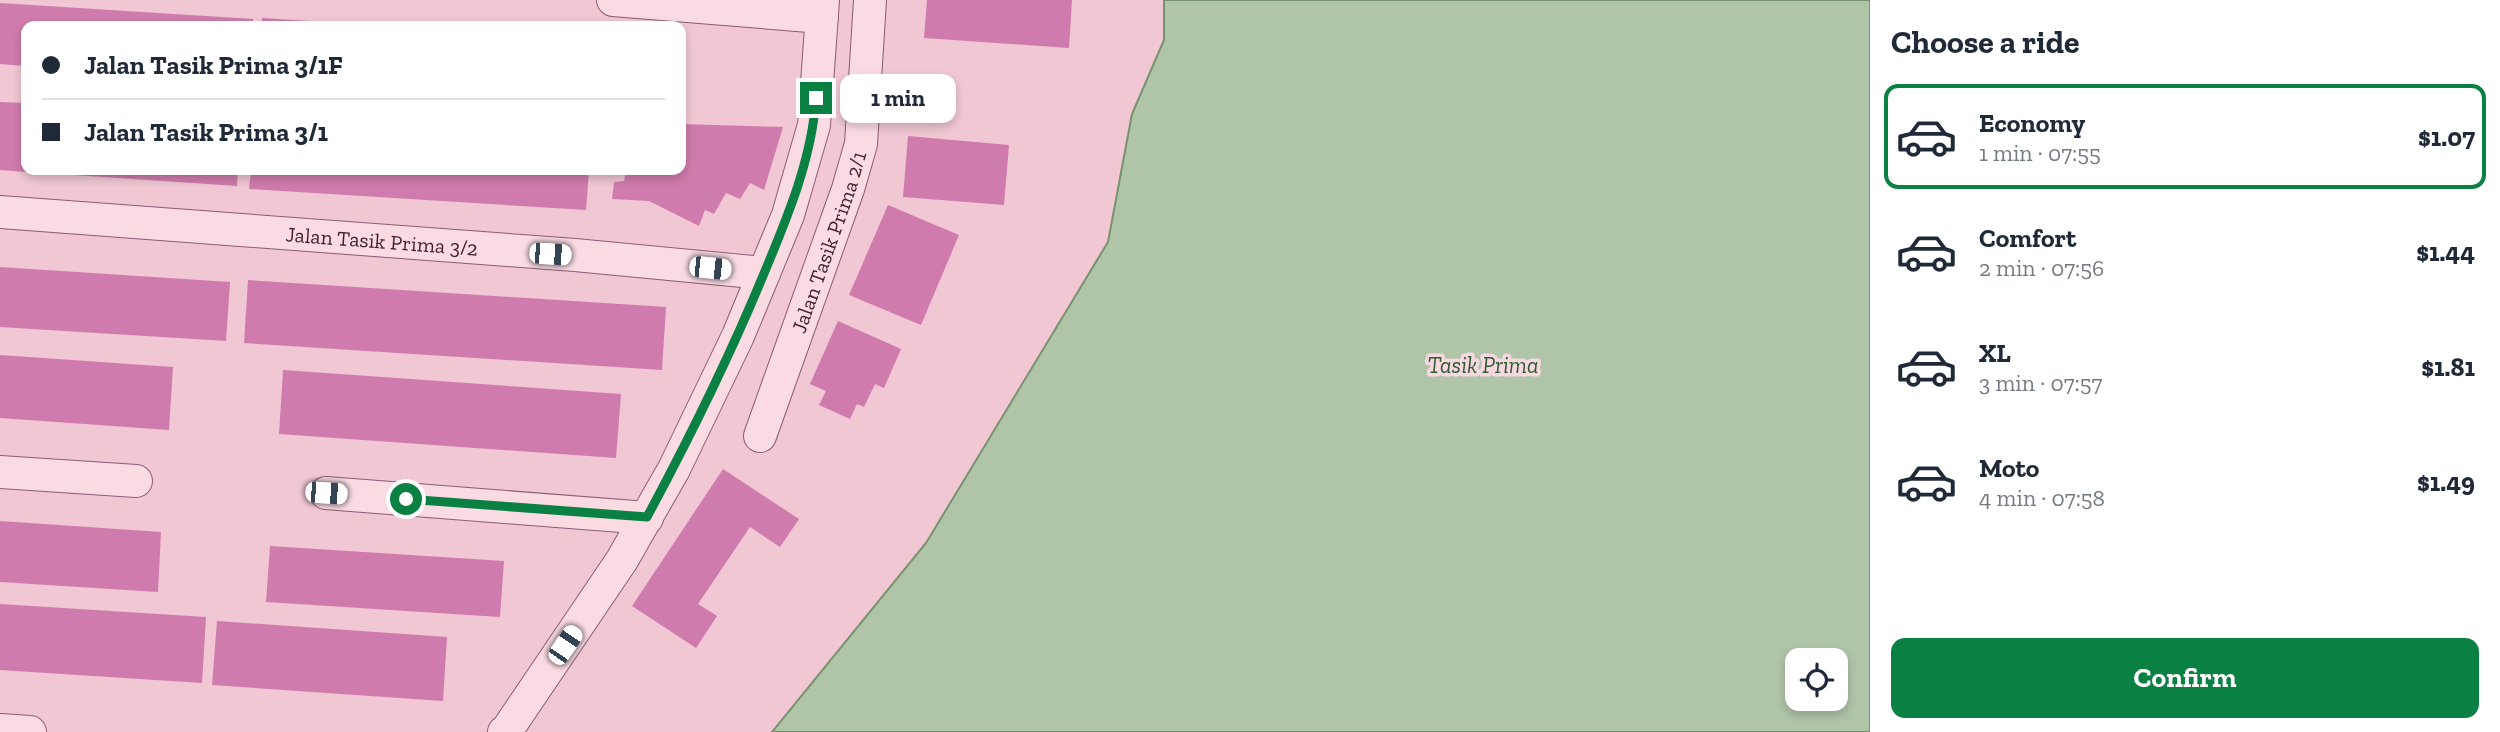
<!DOCTYPE html>
<html lang="en">
<head>
<meta charset="utf-8">
<style>
	:root { --surface:#fff; --page:#f6f6f7; --text:#1f2937; --muted:#747a83; --line:#e0e1e3; --accent:#0b8043 }
	body { margin:0; font-family:"Zilla Slab",serif; background:var(--page); color:var(--text); height:100vh; display:flex; flex-direction:column; font-size:26px; white-space:nowrap }
	* { box-sizing:border-box; margin:0 }
	p { font-size:23px; color:var(--muted) }
	.icon { flex:none; width:38px; height:38px; fill:none; stroke:currentColor; stroke-width:2; stroke-linecap:round; stroke-linejoin:round }
	.map { position:relative; flex:1; overflow:hidden }
	.drawer { display:flex; flex-direction:column; background:var(--surface); width:630px }
	.drawer>* { flex:none }
	.guide { position:absolute; left:21px; top:21px; width:665px; height:154px; border-radius:14px; box-shadow:0 4px 10px #0003; display:grid; align-content:center; height:154px; padding:0 21px; background:var(--surface) }
	.tools { position:absolute; left:1785px; top:648px; display:grid; gap:14px }
	.tools a { display:grid; place-items:center; width:63px; height:63px; border-radius:14px; background:var(--surface); box-shadow:0 4px 10px #0003; font-size:35px }
	.end { position:absolute; width:32px; height:32px; margin:-16px; border:9px solid #0b8043; background:#fff; box-shadow:0 0 0 4px #fff }
	.from { border-radius:50% }
	.bubble { position:absolute; height:49px; border-radius:14px; background:var(--surface); box-shadow:0 4px 10px #0003; font-size:23px; font-weight:800; line-height:49px; text-align:center }
	.car { position:absolute; width:21px; height:42px; margin:-21px -10px; border-radius:9px; box-shadow:0 0 5px 2px #0007; background:linear-gradient(#fff 24%,#345 0 40%,#fff 0 76%,#345 0 86%,#fff 0) }
	.guide b { display:flex; align-items:center; gap:24px; height:66px; font-size:26px }
	.guide b+b { border-top:2px solid var(--line) }
	.guide i { width:18px; height:18px; background:var(--text) }
	ul { padding:0; list-style:none }
	li { display:flex; align-items:center; gap:21px; height:105px; margin:0 14px 10px; padding:0 7px; border:4px solid transparent; border-radius:14px }
	li div { flex:1 }
	li b { display:block; font-size:26px }
	li em { font-style:normal; font-weight:800 }
	li.on { border-color:var(--accent) }
	li>.icon { width:63px; height:63px; stroke-width:1.5 }
	h2 { padding:0 21px; font-size:32px; line-height:84px }
	.button { display:flex; gap:14px; margin-top:auto; padding:14px 21px }
	.button a { flex:1; height:80px; border-radius:14px; background:var(--accent); color:#fff; font-size:28px; font-weight:800; line-height:80px; text-align:center }
	main { display:flex; flex:1; min-height:0 }
	.map>svg:first-child { display:block }
	.water { fill:#b0c4a8; stroke:#77936e; stroke-width:2; fill-rule:evenodd }
	.building { fill:#d07bad }
	.lines { fill:none; stroke-linecap:round; stroke-linejoin:round }
	.minor-casing { stroke:#8d5b73; stroke-width:34 }
	.minor { stroke:#fadbe4; stroke-width:32 }
	.route { stroke:#0b8043; stroke-width:9 }
	.labels { text-anchor:middle; dominant-baseline:central; stroke-width:7; stroke-linejoin:round; paint-order:stroke }
	.street-label { font-size:21px; fill:#3d1f2f; stroke:#f7d7e0 }
	.water-label { font-size:23px; font-style:italic; fill:#315d2e; stroke:#f7d7e0 }
</style>
</head>
<body>
<main>
<div class="map">
<svg width="1870" height="732" viewBox="0 0 1870 732">
	<rect width="100%" height="100%" fill="#f0c7d3"/>
	<path class="water" d="M1164,0H1870V732H772L926,543L1108,242L1132,114L1164,40ZM1797,660H1836V698H1797Z"/>
	<g class="building">
		<polygon points="927,0 1072,0 1069,48 924,38"/>
		<polygon points="0,3 253,19 253,26 26,26 26,66 0,64"/>
		<polygon points="262,18 358,24 358,26 262,26"/>
		<polygon points="0,102 26,103 26,172 0,170"/>
		<polygon points="681,124 783,127 764,190 750,183 740,199 726,193 714,214 705,210 699,226 649,201 612,199 614,182 624,181 626,170 681,170"/>
		<polygon points="908,136 1009,145 1004,205 903,197"/>
		<polygon points="28,170 238,170 237,186 28,172"/>
		<polygon points="251,170 589,170 586,210 249,189"/>
		<polygon points="888,205 959,235 921,325 849,295"/>
		<polygon points="0,267 230,282 226,341 0,327"/>
		<polygon points="248,280 666,307 662,370 244,343"/>
		<polygon points="838,321 901,349 884,388 875,384 864,407 857,404 850,419 819,405 826,391 810,384"/>
		<polygon points="0,355 173,367 169,430 0,418"/>
		<polygon points="283,370 621,394 616,458 279,434"/>
		<polygon points="723,469 799,519 780,547 750,527 698,604 717,616 696,648 632,606"/>
		<polygon points="0,521 161,532 158,592 0,582"/>
		<polygon points="270,546 504,561 500,617 266,602"/>
		<polygon points="0,604 206,617 202,683 0,670"/>
		<polygon points="217,621 447,637 443,701 212,685"/>
	</g>
	<g class="lines">
		<defs>
			<g id="minor">
				<polyline points="613,0 822,17"/>
				<path id="s1" d="M0,212L575,255L764,273"/>
				<path id="s2" d="M760,436L848,189L861,144L870,0"/>
				<polyline points="0,472 136,481"/>
				<polyline points="326,493 647,518"/>
				<polyline points="0,730 30,732"/>
				<polyline points="504,732 507,730 622,560 674,469 738,336 788,215 814,125 823,0"/>
			</g>
		</defs>
		<use href="#minor" class="minor-casing"/>
		<use href="#minor" class="minor"/>
	</g>
	<g class="lines">
		<path class="route" d="M406,499L647,517C690,437 730,356 765,271C788,216 812,158 816,98"/>
	</g>
	<g class="labels">
		<g class="street-label">
			<text stroke="none"><textPath href="#s1" startOffset="383">Jalan Tasik Prima 3/2</textPath></text>
			<text stroke="none"><textPath href="#s2" startOffset="206">Jalan Tasik Prima 2/1</textPath></text>
		</g>
		<g class="water-label">
			<text x="1483" y="365">Tasik Prima</text>
		</g>
	</g>
</svg>
<div class="tools">
<a><svg class="icon" aria-label="locate" viewBox="0 0 24 24"><circle cx="12" cy="12" r="6"/><path d="M12 2v4M12 18v4M2 12h4M18 12h4"/></svg></a>
</div>
<i class="end from" style="left:406px;top:499px"></i>
<i class="end" style="left:816px;top:98px"></i>
<div class="bubble" style="left:840px;top:74px;width:116px">1 min</div>
<i class="car" style="left:550px;top:254px;rotate:94deg"></i>
<i class="car" style="left:710px;top:268px;rotate:96deg"></i>
<i class="car" style="left:326px;top:493px;rotate:94deg"></i>
<i class="car" style="left:565px;top:645px;rotate:34deg"></i>
<div class="guide">
<b><i class="from"></i>Jalan Tasik Prima 3/1F</b>
<b><i></i>Jalan Tasik Prima 3/1</b>
</div>
</div>
<section class="drawer">
<h2>Choose a ride</h2>
<ul>
<li class="on"><svg class="icon" aria-label="car" viewBox="0 0 24 24"><path d="M5 17H2v-5l4-1 3-4h7l3 4 3 1v5h-3M9 17h6M6 11h13"/><circle cx="7" cy="17" r="2"/><circle cx="17" cy="17" r="2"/></svg><div><b>Economy</b><p>1 min · 07:55</p></div><em>$1.07</em></li>
<li><svg class="icon" aria-label="car" viewBox="0 0 24 24"><path d="M5 17H2v-5l4-1 3-4h7l3 4 3 1v5h-3M9 17h6M6 11h13"/><circle cx="7" cy="17" r="2"/><circle cx="17" cy="17" r="2"/></svg><div><b>Comfort</b><p>2 min · 07:56</p></div><em>$1.44</em></li>
<li><svg class="icon" aria-label="car" viewBox="0 0 24 24"><path d="M5 17H2v-5l4-1 3-4h7l3 4 3 1v5h-3M9 17h6M6 11h13"/><circle cx="7" cy="17" r="2"/><circle cx="17" cy="17" r="2"/></svg><div><b>XL</b><p>3 min · 07:57</p></div><em>$1.81</em></li>
<li><svg class="icon" aria-label="car" viewBox="0 0 24 24"><path d="M5 17H2v-5l4-1 3-4h7l3 4 3 1v5h-3M9 17h6M6 11h13"/><circle cx="7" cy="17" r="2"/><circle cx="17" cy="17" r="2"/></svg><div><b>Moto</b><p>4 min · 07:58</p></div><em>$1.49</em></li>
</ul>
<div class="button"><a>Confirm</a></div>
</section>
</main>
</body>
</html>
